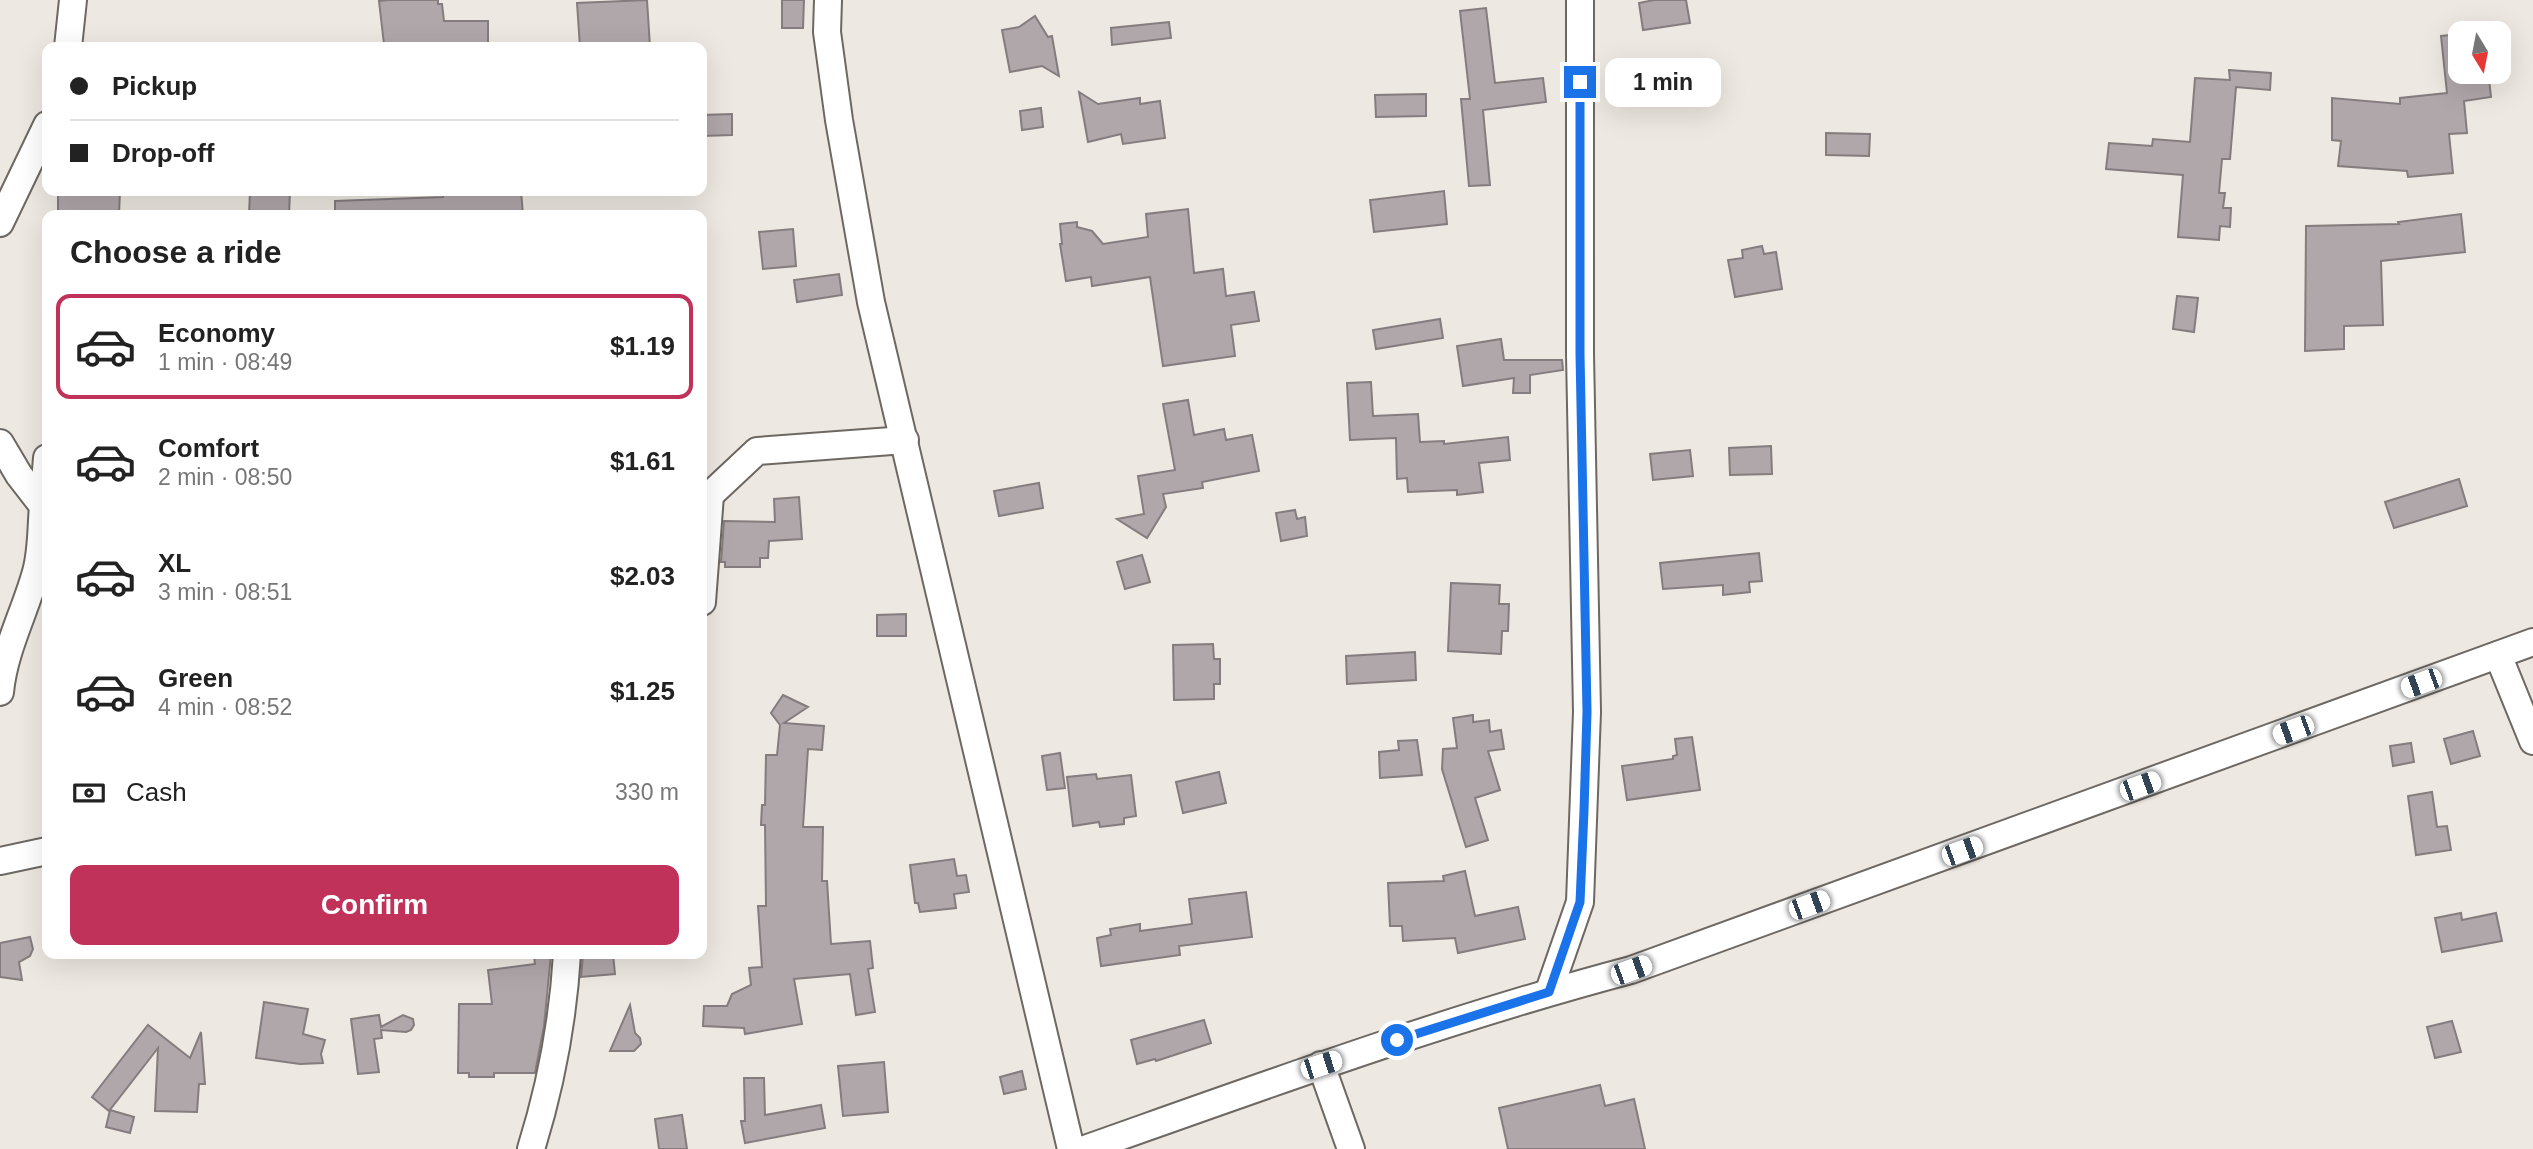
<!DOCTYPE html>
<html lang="en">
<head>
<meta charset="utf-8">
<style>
	:root { --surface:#fff; --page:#f2f2f2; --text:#222; --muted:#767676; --line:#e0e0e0; --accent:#c1325a }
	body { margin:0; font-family:Helvetica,sans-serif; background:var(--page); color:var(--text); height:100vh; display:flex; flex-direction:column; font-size:26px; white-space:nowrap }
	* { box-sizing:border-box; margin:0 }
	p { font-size:23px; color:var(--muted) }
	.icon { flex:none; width:38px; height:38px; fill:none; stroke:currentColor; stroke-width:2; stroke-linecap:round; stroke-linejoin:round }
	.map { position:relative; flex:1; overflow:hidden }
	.sheet { position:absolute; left:42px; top:210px; width:665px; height:749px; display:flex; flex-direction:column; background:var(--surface); border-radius:14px; box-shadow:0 7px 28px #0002 }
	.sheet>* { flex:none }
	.guide { position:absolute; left:42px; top:42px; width:665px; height:154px; border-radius:14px; box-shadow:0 7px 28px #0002; display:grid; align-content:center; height:154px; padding:0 28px; background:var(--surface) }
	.needle { width:46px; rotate:170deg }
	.buttons { position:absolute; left:2448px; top:21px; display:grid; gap:14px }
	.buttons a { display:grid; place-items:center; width:63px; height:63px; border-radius:14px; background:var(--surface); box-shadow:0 7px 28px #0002; font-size:35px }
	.end { position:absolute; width:32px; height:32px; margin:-16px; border:9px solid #1a73e8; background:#fff; box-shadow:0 0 0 4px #fff }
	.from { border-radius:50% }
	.bubble { position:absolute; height:49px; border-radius:14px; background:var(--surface); box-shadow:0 7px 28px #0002; font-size:23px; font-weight:700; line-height:49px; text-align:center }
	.car { position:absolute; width:21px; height:42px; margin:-21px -10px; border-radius:9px; box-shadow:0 0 5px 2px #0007; background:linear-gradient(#fff 24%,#345 0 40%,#fff 0 76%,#345 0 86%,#fff 0) }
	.guide b { display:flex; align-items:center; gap:24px; height:66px; font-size:26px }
	.guide b+b { border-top:2px solid var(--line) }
	.guide i { width:18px; height:18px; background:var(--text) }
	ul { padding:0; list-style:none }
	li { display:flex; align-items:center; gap:21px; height:105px; margin:0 14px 10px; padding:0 14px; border:4px solid transparent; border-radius:14px }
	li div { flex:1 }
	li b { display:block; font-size:26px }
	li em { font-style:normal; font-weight:700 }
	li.on { border-color:var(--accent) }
	li>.icon { width:63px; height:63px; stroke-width:1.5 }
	h2 { padding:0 28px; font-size:32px; line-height:84px }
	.pay { display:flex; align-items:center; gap:18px; height:77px; padding:0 28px; font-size:26px }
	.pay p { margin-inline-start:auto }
	.cta { display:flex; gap:14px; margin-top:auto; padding:14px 28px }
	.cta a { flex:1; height:80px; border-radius:14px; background:var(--accent); color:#fff; font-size:28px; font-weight:700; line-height:80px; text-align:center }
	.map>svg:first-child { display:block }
	.building { fill:#b0a7aa; stroke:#847c7e; stroke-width:2 }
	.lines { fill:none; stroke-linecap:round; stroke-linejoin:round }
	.minor-casing { stroke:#6d6862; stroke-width:30 }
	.minor { stroke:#fff; stroke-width:26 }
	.route { stroke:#1a73e8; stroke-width:9 }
</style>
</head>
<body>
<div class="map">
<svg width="2533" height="1149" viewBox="0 0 2533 1149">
	<rect width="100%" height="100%" fill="#ede8e1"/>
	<g class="building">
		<polygon points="389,0 438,0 438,4 442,4 444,21 488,21 488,47 462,47 462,45 390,47 389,43 384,44 379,1"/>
		<polygon points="647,0 650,47 580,47 577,3"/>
		<polygon points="782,0 804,0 803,28 782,28"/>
		<polygon points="1654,0 1686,0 1690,23 1643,30 1639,3"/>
		<polygon points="1486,8 1495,83 1543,78 1546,102 1483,110 1490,185 1469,186 1461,99 1470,99 1460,11"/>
		<polygon points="1035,16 1048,37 1052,36 1059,76 1042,66 1010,72 1002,30 1019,27"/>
		<polygon points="1169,22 1171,38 1112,45 1111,28"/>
		<polygon points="2460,34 2460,72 2478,72 2479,80 2489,79 2491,97 2464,101 2467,133 2449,134 2453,173 2408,177 2407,171 2338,166 2341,141 2332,140 2332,98 2400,104 2400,98 2447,93 2441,36"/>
		<polygon points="2229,70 2271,73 2270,90 2236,87 2230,159 2222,159 2219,193 2225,193 2223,208 2231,208 2230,227 2220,226 2219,240 2178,237 2183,175 2106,169 2109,143 2152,146 2153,139 2190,142 2195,78 2230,80"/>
		<polygon points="1079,92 1098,104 1140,98 1140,104 1160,101 1165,138 1123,144 1121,134 1088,142"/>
		<polygon points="1426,94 1426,116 1376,117 1375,95"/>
		<polygon points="1041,108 1043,127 1022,130 1020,111"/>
		<polygon points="732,114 732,135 702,136 702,115"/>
		<polygon points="1826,133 1870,134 1869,156 1826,155"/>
		<polygon points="58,191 120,191 119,215 58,215"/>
		<polygon points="250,191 290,191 289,215 249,215"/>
		<polygon points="443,191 521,191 523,215 335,215 335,201 443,197"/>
		<polygon points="1444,191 1447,224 1374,232 1370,200"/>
		<polygon points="1188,209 1194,273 1223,269 1226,296 1254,292 1259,321 1231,325 1235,356 1163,366 1150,277 1092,286 1091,277 1066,281 1060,244 1062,244 1060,224 1077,222 1077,227 1092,231 1103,244 1148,237 1146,214"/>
		<polygon points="2461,214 2465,252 2381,261 2383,325 2344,326 2344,349 2305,351 2306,226 2399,224 2398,222"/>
		<polygon points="793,229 796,266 763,269 759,232"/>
		<polygon points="1762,246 1764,254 1776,252 1782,289 1735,297 1728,260 1743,258 1742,250"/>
		<polygon points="839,274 842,295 797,302 794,280"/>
		<polygon points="2177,296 2198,298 2194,332 2173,329"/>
		<polygon points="1440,319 1443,338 1376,349 1373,330"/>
		<polygon points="1501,339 1504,360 1562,360 1563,370 1530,375 1530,393 1513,393 1514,378 1463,386 1457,346"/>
		<polygon points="1371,382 1373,416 1418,414 1420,442 1444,441 1444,444 1508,437 1510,460 1479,463 1483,492 1457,495 1457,490 1408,492 1407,478 1397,479 1396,438 1350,440 1347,383"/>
		<polygon points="1188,400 1194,435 1224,429 1226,440 1252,435 1259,471 1202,482 1203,488 1163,494 1166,507 1147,538 1117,519 1144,514 1138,476 1175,470 1163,404"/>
		<polygon points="1771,446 1772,474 1730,475 1729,448"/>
		<polygon points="1690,450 1693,476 1653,480 1650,454"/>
		<polygon points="2459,479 2467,506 2394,528 2385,502"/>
		<polygon points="1039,483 1043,508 999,516 994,491"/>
		<polygon points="799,497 802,539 769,541 768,558 760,558 760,567 725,567 725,562 721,562 724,521 775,522 774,499"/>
		<polygon points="1295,510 1297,519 1305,517 1307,536 1281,541 1276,513"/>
		<polygon points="1759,553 1762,581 1749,582 1750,592 1723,595 1723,585 1663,589 1660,563"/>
		<polygon points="1142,555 1150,582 1125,589 1117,562"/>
		<polygon points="1451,583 1500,585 1499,604 1509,604 1508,631 1502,631 1501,654 1448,651"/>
		<polygon points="906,614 906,636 877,636 877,615"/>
		<polygon points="1213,644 1214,659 1220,659 1220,684 1214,684 1214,699 1174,700 1173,645"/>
		<polygon points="1415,652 1416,680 1347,684 1346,656"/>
		<polygon points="783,695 808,707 784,723 824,726 822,750 808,749 803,827 823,827 822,881 827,881 831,944 870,941 873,968 868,969 875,1012 856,1015 850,974 794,979 802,1024 745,1034 744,1028 703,1026 704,1006 727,1006 732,994 751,985 749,968 762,967 758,906 766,906 765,825 761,825 762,805 765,805 766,755 777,755 780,725 771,713"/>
		<polygon points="1473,715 1473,722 1489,720 1490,732 1501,730 1504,749 1488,751 1500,790 1475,798 1488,840 1466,847 1442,769 1443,749 1457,748 1453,718"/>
		<polygon points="2473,731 2480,756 2451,764 2444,739"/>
		<polygon points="1692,737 1700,790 1627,800 1622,766 1673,759 1673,756 1677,755 1675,739"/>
		<polygon points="1417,740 1422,775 1380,778 1379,752 1399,750 1398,741"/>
		<polygon points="2411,743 2414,762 2393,766 2390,746"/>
		<polygon points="1060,753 1065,788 1047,790 1042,756"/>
		<polygon points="1219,772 1226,803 1183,813 1176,782"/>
		<polygon points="1096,774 1097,779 1131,775 1136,816 1124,818 1124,824 1100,827 1099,822 1073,826 1067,777"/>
		<polygon points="2432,792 2437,827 2447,826 2451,850 2416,855 2408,796"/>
		<polygon points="954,859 957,876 966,875 969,892 954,894 956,908 920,912 918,903 915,903 910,865"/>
		<polygon points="1465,871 1475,916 1518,907 1525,939 1458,953 1455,938 1403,941 1402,926 1390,926 1388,883 1444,881 1443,876"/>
		<polygon points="1246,892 1252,937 1179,946 1180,955 1101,966 1097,938 1111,935 1110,929 1140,924 1140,931 1192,924 1189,899"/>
		<polygon points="2461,913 2462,920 2496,913 2502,941 2442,952 2435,918"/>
		<polygon points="30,937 33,949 30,956 19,962 22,980 0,977 0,943"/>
		<polygon points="551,954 544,1026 535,1073 494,1073 494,1077 469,1077 469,1073 458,1073 459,1004 492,1004 488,970 535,964 534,956"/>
		<polygon points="583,954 613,954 615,974 581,977"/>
		<polygon points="264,1002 308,1009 303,1034 325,1040 321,1054 323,1063 300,1064 256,1058"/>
		<polygon points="630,1005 635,1033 640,1038 641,1044 634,1051 610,1051"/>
		<polygon points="379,1015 381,1027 403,1015 413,1019 414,1025 411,1030 406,1032 381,1030 382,1038 374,1039 379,1072 358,1074 351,1019"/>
		<polygon points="1204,1020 1211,1043 1156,1061 1155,1059 1137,1064 1131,1040"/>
		<polygon points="2452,1021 2461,1052 2435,1058 2427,1027"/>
		<polygon points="148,1025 190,1058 201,1032 205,1084 199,1084 197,1112 155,1111 158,1048 109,1111 92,1097"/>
		<polygon points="884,1062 888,1112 843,1116 838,1066"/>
		<polygon points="1022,1071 1026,1089 1004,1094 1000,1077"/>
		<polygon points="744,1078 764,1078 765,1115 821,1105 825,1128 745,1143 741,1121 745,1121"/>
		<polygon points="1600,1085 1605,1106 1634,1099 1645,1149 1508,1149 1499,1108"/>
		<polygon points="110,1110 134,1117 130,1133 106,1127"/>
		<polygon points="682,1115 687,1149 659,1149 655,1119"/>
	</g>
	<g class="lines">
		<defs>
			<g id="minor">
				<polyline points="828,0 827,32 839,120 871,302 1071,1149"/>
				<polyline points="68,47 73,0"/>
				<polyline points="0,223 47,125"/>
				<path d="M0,443L19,475L43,506C41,527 42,551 36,572C25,612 4,650 0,692"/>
				<polyline points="702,495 710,495 757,451 905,440"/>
				<polyline points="43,506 47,458"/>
				<polyline points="702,602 710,495"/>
				<polyline points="2498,655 2533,741"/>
				<polyline points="0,861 47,851"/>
				<polyline points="1549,991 1580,902 1587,712 1580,354 1580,0"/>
				<polyline points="1321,1065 1351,1149"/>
				<path d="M531,1149C551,1085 563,1021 567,954"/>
				<path d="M1085,1149C1266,1085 1446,1019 1631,970L2533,642"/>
			</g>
		</defs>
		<use href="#minor" class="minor-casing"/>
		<use href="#minor" class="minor"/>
	</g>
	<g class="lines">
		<polyline class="route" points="1397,1040 1549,992 1580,902 1584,811 1587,712 1580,354 1580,82"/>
	</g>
</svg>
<div class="buttons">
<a><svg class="needle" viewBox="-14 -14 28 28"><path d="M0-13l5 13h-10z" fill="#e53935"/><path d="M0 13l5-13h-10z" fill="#767676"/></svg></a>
</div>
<i class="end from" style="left:1397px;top:1040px"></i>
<i class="end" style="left:1580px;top:82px"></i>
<div class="bubble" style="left:1605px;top:58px;width:116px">1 min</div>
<i class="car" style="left:2421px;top:683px;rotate:250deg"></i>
<i class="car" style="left:2293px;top:730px;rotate:250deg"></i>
<i class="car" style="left:2140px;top:786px;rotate:70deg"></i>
<i class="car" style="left:1962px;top:851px;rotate:70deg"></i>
<i class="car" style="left:1809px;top:905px;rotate:70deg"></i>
<i class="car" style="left:1631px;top:970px;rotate:70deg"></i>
<i class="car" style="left:1321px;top:1065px;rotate:72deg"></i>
<div class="guide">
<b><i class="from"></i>Pickup</b>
<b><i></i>Drop-off</b>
</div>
<section class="sheet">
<h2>Choose a ride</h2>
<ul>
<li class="on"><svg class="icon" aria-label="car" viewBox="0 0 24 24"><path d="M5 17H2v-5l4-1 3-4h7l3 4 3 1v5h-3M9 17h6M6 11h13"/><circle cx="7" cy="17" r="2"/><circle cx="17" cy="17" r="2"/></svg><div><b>Economy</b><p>1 min · 08:49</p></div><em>$1.19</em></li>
<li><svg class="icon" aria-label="car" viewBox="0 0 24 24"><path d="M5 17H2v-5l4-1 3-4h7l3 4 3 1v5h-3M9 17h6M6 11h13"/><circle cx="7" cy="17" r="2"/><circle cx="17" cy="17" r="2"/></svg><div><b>Comfort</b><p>2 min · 08:50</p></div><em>$1.61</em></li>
<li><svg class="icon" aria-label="car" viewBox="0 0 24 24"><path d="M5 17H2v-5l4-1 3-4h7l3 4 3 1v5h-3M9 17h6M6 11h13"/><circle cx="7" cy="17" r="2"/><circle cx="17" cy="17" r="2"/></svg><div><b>XL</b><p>3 min · 08:51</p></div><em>$2.03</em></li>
<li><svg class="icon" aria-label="car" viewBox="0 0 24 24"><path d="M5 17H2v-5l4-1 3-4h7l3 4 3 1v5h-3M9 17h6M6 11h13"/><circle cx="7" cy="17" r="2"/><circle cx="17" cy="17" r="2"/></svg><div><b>Green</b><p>4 min · 08:52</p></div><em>$1.25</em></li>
</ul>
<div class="pay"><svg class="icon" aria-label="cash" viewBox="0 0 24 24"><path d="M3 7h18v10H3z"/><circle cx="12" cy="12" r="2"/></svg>Cash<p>330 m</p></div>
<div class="cta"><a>Confirm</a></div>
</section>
</div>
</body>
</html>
